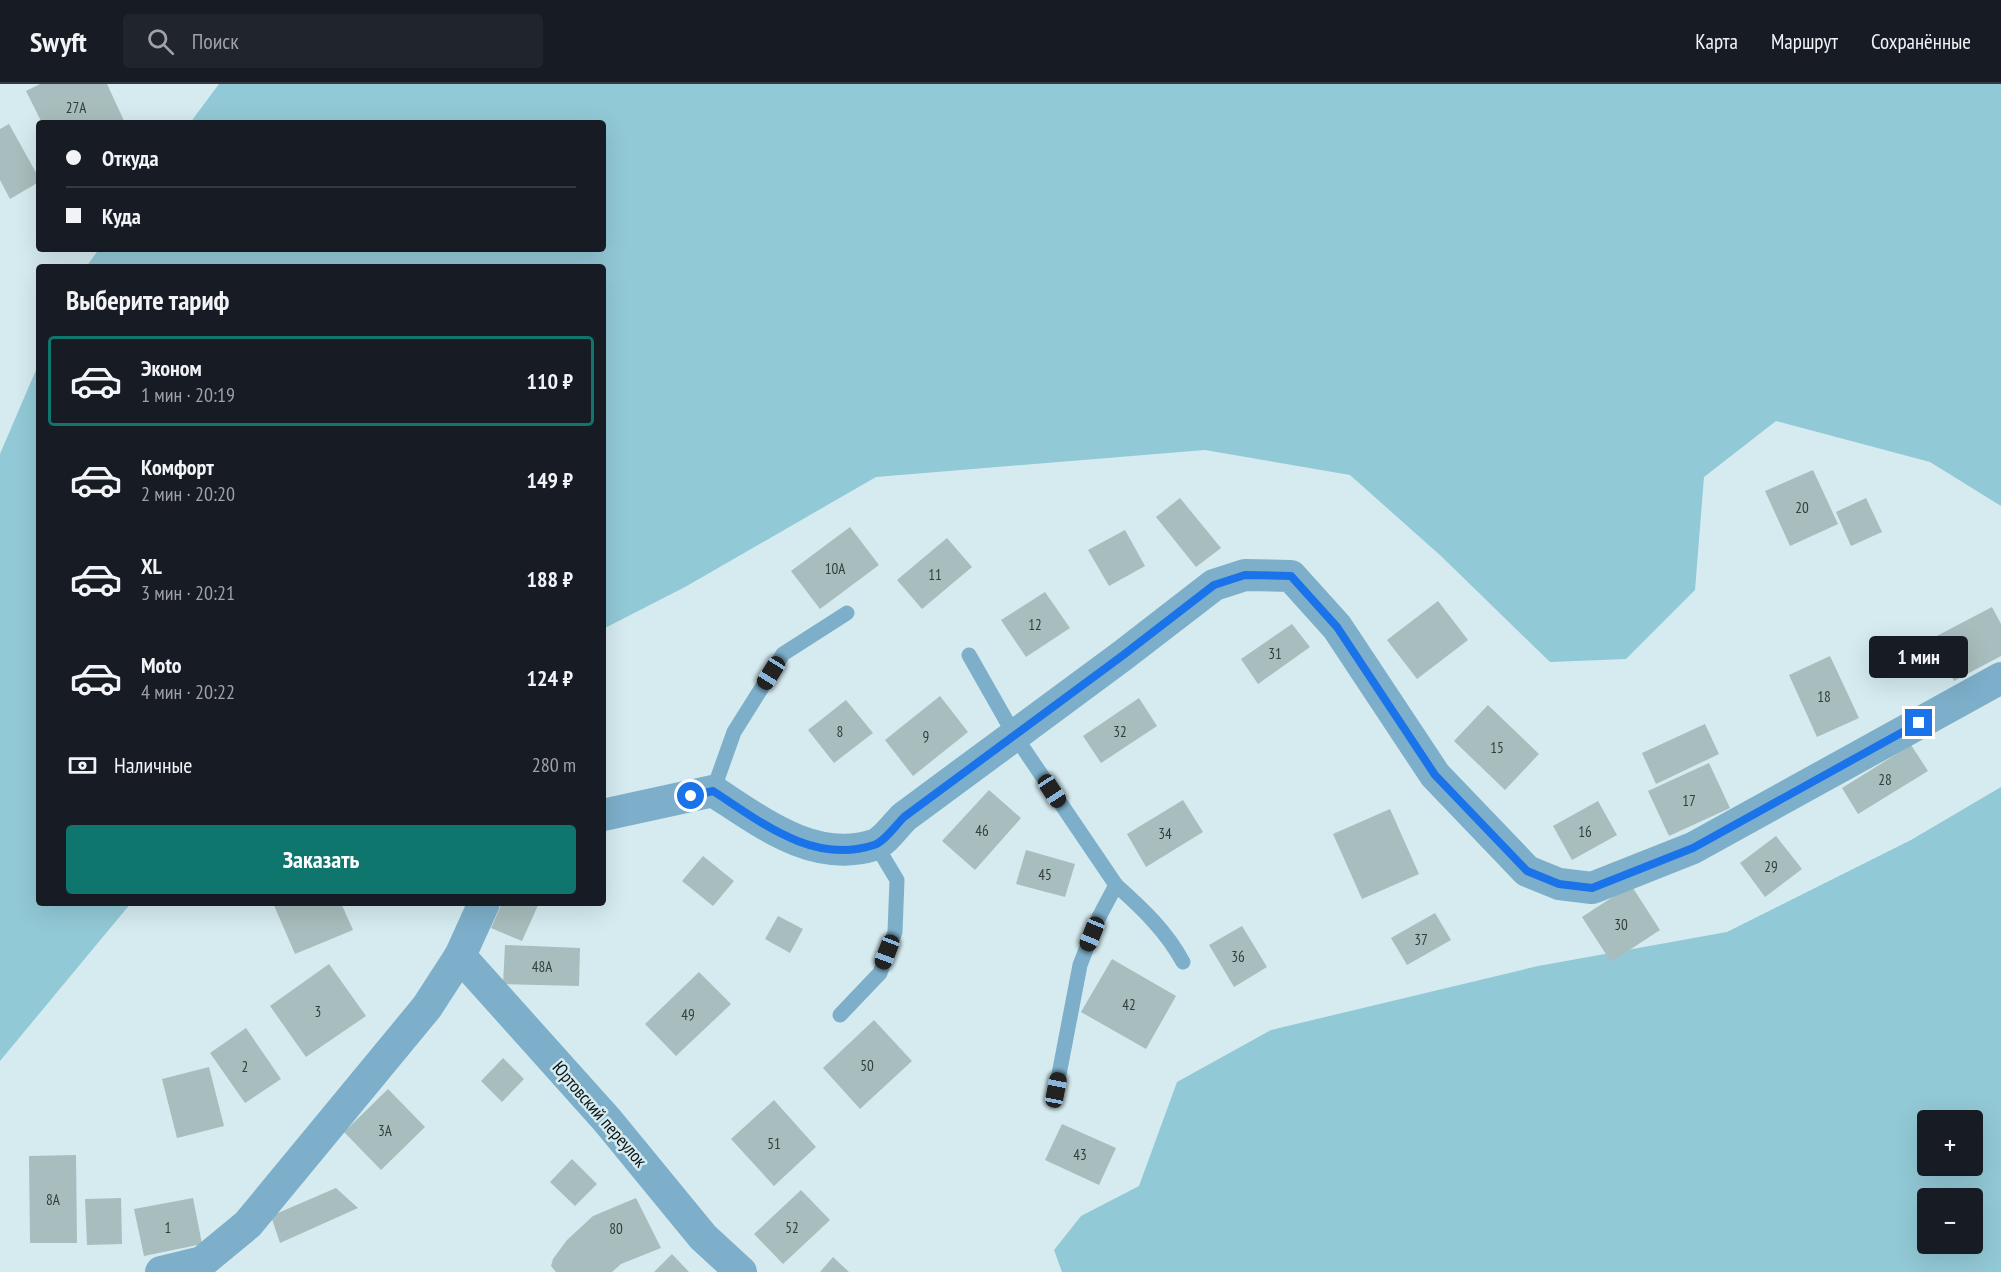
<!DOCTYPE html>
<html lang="ru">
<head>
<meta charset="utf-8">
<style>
	:root { --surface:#171b24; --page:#20242c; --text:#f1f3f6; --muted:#9ea1a6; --line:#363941; --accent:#0f766e }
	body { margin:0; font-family:"PT Sans Narrow",sans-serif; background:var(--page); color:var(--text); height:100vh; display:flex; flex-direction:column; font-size:22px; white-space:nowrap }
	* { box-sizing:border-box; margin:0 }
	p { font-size:20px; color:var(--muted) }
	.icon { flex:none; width:33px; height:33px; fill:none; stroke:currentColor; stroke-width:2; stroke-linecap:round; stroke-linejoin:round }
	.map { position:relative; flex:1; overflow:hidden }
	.sheet { position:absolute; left:36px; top:180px; width:570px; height:642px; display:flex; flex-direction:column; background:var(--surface); border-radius:6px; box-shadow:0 6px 24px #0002 }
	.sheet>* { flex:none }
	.banner { position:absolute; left:36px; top:36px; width:570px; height:132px; border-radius:6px; box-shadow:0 6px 24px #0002; display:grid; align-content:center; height:132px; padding:0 30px; background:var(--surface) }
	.tools { position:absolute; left:1917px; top:1026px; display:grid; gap:12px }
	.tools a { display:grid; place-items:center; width:66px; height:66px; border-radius:6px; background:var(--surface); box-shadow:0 6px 24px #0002; font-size:30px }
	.end { position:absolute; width:27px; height:27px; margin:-14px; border:8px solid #1a73e8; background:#fff; box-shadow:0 0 0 3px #fff }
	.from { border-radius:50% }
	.bubble { position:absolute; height:42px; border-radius:6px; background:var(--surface); box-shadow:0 6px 24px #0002; font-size:20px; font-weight:700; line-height:42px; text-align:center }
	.car { position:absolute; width:18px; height:36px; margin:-18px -9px; border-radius:8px; box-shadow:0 0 4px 2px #0007; background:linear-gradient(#222 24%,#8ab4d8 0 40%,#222 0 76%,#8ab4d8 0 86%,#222 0) }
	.banner b { display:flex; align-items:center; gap:21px; height:57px; font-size:22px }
	.banner b+b { border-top:2px solid var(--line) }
	.banner i { width:15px; height:15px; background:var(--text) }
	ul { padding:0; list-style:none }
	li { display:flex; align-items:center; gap:18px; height:90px; margin:0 12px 9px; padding:0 18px; border:3px solid transparent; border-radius:6px }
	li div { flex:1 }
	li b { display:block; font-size:22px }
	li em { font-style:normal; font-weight:700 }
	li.current { border-color:var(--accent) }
	li>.icon { width:54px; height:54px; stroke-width:1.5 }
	h2 { padding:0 30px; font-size:27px; line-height:72px }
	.pay { display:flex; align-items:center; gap:15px; height:66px; padding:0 30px; font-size:22px }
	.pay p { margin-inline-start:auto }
	.button { display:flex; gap:12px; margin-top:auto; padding:12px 30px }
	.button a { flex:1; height:69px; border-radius:6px; background:var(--accent); color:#fff; font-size:24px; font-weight:700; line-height:69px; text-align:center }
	header { display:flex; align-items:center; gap:36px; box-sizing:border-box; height:84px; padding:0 30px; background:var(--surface); border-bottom:2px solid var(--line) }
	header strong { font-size:28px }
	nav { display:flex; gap:33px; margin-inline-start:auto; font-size:21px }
	.search { width:420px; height:54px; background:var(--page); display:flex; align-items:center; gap:15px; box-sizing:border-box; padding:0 21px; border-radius:6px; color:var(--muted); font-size:22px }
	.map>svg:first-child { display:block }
	.green { fill:#92c9d6; fill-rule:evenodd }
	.building { fill:#a8bdbd }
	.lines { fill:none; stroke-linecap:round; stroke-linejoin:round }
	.service { stroke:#7dafca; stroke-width:15 }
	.minor { stroke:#7dafca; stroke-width:32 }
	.route { stroke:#1a73e8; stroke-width:8 }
	.labels { text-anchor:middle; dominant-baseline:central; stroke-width:5; stroke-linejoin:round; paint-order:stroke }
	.number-label { font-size:15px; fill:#323e3e }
	.street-label { font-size:18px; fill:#0b1314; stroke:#d5ebf0 }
</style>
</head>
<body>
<header>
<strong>Swyft</strong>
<div class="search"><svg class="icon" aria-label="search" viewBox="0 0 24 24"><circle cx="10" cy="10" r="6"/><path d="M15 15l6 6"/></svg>Поиск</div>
<nav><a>Карта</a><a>Маршрут</a><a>Сохранённые</a></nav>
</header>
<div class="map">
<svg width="2001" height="1188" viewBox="0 0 2001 1188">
	<rect width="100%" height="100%" fill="#d5ebf0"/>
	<g class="green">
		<polygon points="219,0 2001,0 2001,422 1930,378 1776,337 1704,393 1695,506 1626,575 1550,578 1441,472 1350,391 1205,366 876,393 685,503 603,545 603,183 86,183 99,165 603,165 603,39 190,39"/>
		<polygon points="39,279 39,819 131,819 0,977 0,370"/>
		<path d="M2001,703V1188H1062L1054,1166L1081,1132L1139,1102L1177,998L1271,946L1538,882L1727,848L1911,756ZM1928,1036H1972V1082H1928ZM1928,1114H1972V1160H1928Z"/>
	</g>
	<g class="building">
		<polygon points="40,0 107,0 125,39 42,39 26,7"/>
		<polygon points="9,40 39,94 39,98 10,115 0,96 0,45"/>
		<polygon points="1813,386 1838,440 1790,462 1765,407"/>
		<polygon points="1180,414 1221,464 1196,483 1156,433"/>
		<polygon points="1866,414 1882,448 1851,462 1836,428"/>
		<polygon points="850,443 879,481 820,525 791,487"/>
		<polygon points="1125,446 1145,482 1109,502 1088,466"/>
		<polygon points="947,454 972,483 922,525 897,496"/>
		<polygon points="1045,508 1070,544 1026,573 1001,536"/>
		<polygon points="1438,517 1468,556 1417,595 1387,556"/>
		<polygon points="1992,523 2001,540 2001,572 1954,597 1931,555"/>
		<polygon points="1292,540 1310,563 1258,600 1241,575"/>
		<polygon points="1830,572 1859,634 1817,653 1789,591"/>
		<polygon points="940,612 968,648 913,692 885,656"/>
		<polygon points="1139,614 1157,642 1101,679 1083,652"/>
		<polygon points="846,616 873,649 834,679 808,646"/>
		<polygon points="1488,621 1539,670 1505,706 1454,657"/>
		<polygon points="1705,640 1719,670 1656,700 1642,669"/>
		<polygon points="1911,661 1928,687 1858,730 1842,704"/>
		<polygon points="1709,679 1730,724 1669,752 1648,707"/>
		<polygon points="989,706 1021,734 975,786 942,757"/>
		<polygon points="1183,716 1203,748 1146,783 1127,750"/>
		<polygon points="1598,717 1617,751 1572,776 1553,742"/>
		<polygon points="1390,725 1419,790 1362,815 1333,750"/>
		<polygon points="1776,752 1802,785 1765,813 1740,779"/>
		<polygon points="1026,766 1075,780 1065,813 1016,800"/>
		<polygon points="703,772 734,797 713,822 682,797"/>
		<polygon points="1631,801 1660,846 1611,878 1582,833"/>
		<polygon points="273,819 341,819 353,846 295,870"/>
		<polygon points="502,819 539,819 522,857 491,844"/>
		<polygon points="1435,829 1451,856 1407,881 1391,854"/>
		<polygon points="778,832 803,845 790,869 765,855"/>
		<polygon points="1242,842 1267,883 1234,903 1209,861"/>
		<polygon points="505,861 580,864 579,902 503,900"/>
		<polygon points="1112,875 1176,912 1146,965 1081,928"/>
		<polygon points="329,880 366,932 306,973 270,922"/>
		<polygon points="699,888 731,920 676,972 645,940"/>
		<polygon points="874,936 912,977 860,1025 823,984"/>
		<polygon points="246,944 281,995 245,1019 210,969"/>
		<polygon points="503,974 524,995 502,1018 481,997"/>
		<polygon points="209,983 224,1042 177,1054 162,995"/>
		<polygon points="388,1005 425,1043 381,1086 344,1048"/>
		<polygon points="774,1016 816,1063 774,1102 731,1055"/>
		<polygon points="1062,1040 1116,1064 1099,1101 1045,1076"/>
		<polygon points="76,1071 77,1159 30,1159 29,1072"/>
		<polygon points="572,1075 597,1100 575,1122 550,1098"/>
		<polygon points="336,1104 358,1124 280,1159 271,1132"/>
		<polygon points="801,1106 830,1136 783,1180 754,1150"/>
		<polygon points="121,1114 122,1160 87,1161 85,1115"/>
		<polygon points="193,1114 202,1160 144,1172 134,1125"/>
		<polygon points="636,1114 661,1164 621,1180 612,1188 556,1188 551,1182 553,1175 567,1156 593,1132"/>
		<polygon points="672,1170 689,1188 654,1188"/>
		<polygon points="833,1173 849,1188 820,1188"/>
	</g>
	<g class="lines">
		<g class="service">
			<polyline points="969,571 1015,652 1116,801"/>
			<polyline points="713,707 734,648 783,570 847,529"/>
			<polyline points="840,931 880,889 895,848 897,796 876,761"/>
			<path d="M1056,1006L1080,881L1098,835L1116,801C1143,825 1166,847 1183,878"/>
		</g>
		<g class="minor">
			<path d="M603,731L713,707C761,738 814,780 874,761C884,758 896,741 904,733L1122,572L1214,501L1245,491L1291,492L1337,543L1435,691L1527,787L1559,800L1592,804L1693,764L2001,594"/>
			<polyline points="460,872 607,1036 703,1153 741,1188"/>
			<polyline points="161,1188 202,1178 248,1140 427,923 460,872 484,819"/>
		</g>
	</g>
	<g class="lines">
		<path class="route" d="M691,712L713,707C761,738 813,781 874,761C884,758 896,741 904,733L1122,572L1214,501L1245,491L1291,492L1337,543L1435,691L1527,787L1559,800L1592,804L1693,764L1919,639"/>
	</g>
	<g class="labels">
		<g class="number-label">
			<text x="76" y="23">27А</text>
			<text x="1802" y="423">20</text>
			<text x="835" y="484">10А</text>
			<text x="935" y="490">11</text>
			<text x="1035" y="540">12</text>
			<text x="1275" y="569">31</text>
			<text x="1824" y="612">18</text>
			<text x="840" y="647">8</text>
			<text x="1120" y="647">32</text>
			<text x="926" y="652">9</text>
			<text x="1497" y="663">15</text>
			<text x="1885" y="695">28</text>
			<text x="1689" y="716">17</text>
			<text x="982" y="746">46</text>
			<text x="1585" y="747">16</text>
			<text x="1165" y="749">34</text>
			<text x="1771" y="782">29</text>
			<text x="1045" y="790">45</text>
			<text x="1621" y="840">30</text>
			<text x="1421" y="855">37</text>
			<text x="1238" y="872">36</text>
			<text x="542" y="882">48А</text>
			<text x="1129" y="920">42</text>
			<text x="318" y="927">3</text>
			<text x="688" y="930">49</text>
			<text x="867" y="981">50</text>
			<text x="245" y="982">2</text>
			<text x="385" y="1046">3А</text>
			<text x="774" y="1059">51</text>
			<text x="1080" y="1070">43</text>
			<text x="53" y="1115">8А</text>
			<text x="168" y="1143">1</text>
			<text x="792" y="1143">52</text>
			<text x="616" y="1144">80</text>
		</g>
		<g class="street-label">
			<text transform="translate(600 1030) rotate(49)">Юртовский переулок</text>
		</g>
	</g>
</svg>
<div class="tools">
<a>+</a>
<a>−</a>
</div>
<i class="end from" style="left:691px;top:712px"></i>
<i class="end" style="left:1919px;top:639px"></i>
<div class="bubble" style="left:1869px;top:552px;width:99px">1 мин</div>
<i class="car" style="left:771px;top:589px;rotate:212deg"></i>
<i class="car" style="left:1052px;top:707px;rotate:147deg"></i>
<i class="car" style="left:1092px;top:850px;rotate:202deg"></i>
<i class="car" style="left:887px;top:868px;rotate:201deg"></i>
<i class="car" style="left:1056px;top:1006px;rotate:11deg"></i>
<div class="banner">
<b><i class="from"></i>Откуда</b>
<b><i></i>Куда</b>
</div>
<section class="sheet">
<h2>Выберите тариф</h2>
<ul>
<li class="current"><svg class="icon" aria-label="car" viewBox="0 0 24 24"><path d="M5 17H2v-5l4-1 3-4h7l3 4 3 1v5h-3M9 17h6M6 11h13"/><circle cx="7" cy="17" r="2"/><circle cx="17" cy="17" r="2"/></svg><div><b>Эконом</b><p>1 мин · 20:19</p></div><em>110 ₽</em></li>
<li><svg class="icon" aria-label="car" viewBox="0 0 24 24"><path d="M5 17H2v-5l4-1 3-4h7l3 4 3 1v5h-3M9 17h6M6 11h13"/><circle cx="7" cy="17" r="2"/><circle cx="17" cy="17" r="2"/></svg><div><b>Комфорт</b><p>2 мин · 20:20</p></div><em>149 ₽</em></li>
<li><svg class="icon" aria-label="car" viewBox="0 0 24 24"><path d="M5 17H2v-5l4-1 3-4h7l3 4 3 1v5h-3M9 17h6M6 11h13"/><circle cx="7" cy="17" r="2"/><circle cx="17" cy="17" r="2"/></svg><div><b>XL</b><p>3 мин · 20:21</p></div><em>188 ₽</em></li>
<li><svg class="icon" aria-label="car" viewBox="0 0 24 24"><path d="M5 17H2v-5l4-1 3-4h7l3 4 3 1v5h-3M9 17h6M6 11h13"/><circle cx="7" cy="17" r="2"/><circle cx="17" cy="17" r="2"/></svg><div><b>Moto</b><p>4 мин · 20:22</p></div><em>124 ₽</em></li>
</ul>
<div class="pay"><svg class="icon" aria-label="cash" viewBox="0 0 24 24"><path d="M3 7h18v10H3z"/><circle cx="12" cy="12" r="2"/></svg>Наличные<p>280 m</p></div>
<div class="button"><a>Заказать</a></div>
</section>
</div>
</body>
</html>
